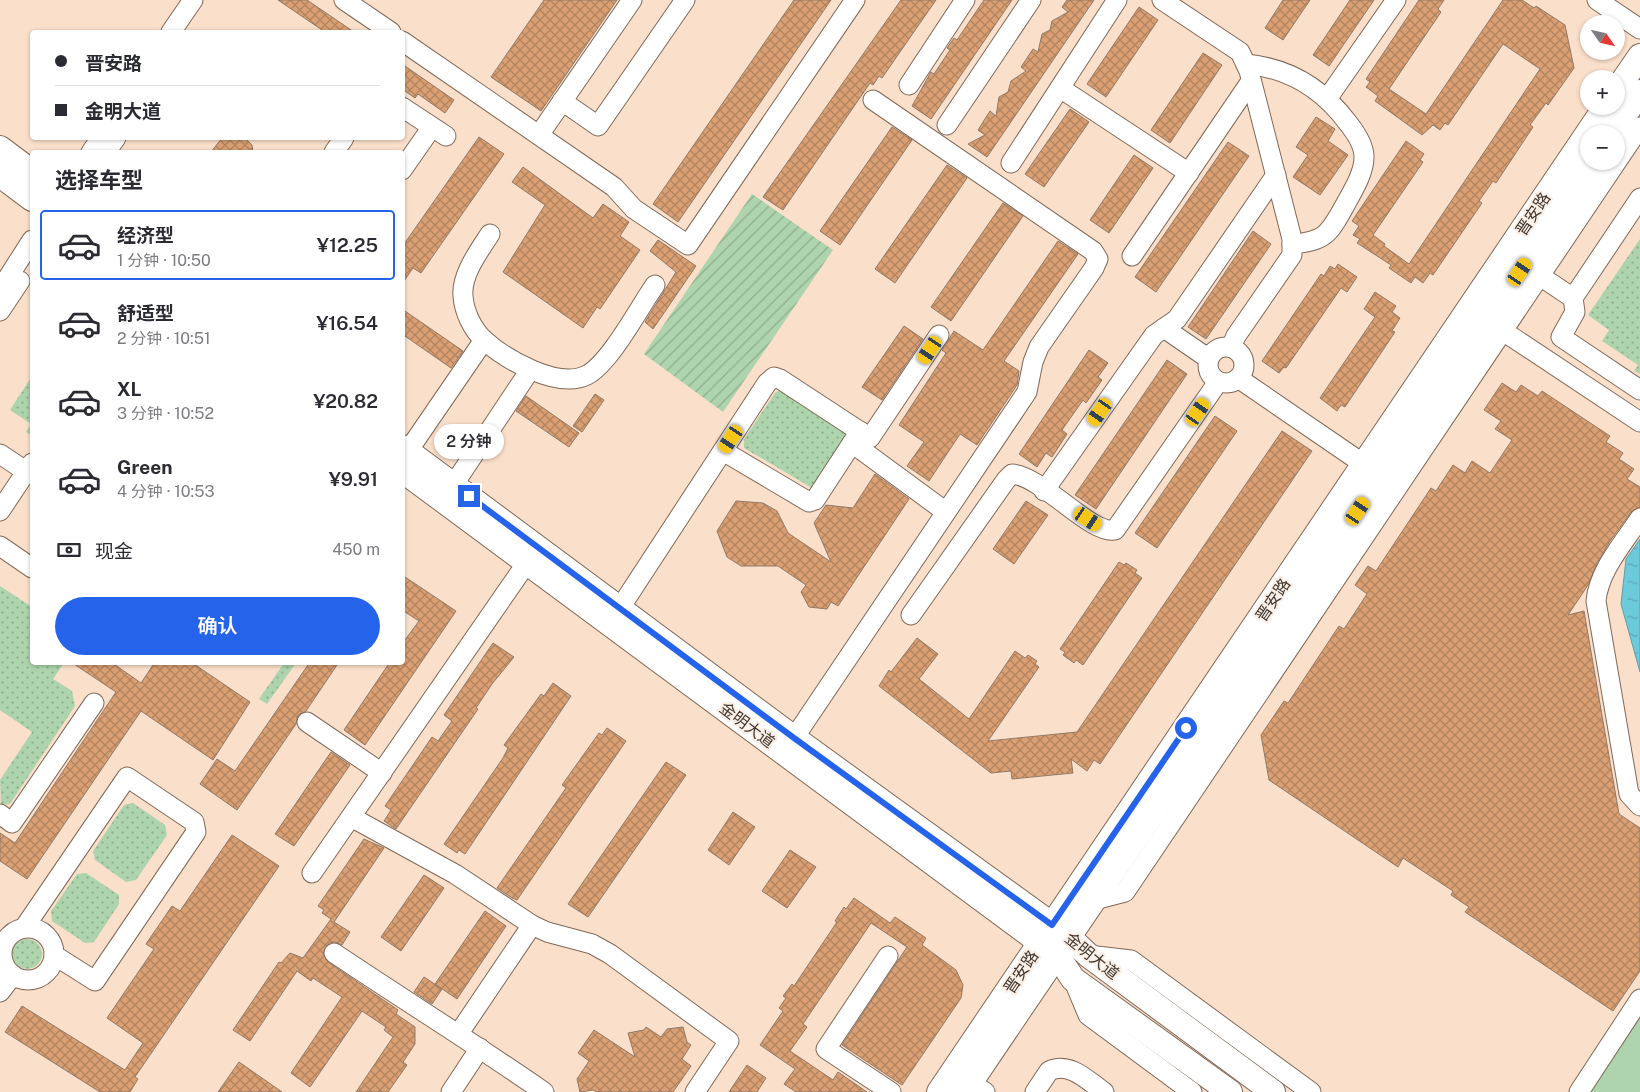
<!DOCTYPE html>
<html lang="zh">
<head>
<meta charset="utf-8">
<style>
	:root { --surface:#fff; --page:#f7f7f7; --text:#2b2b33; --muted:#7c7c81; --line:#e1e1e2; --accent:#2563eb }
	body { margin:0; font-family:"Public Sans","Noto Sans SC",sans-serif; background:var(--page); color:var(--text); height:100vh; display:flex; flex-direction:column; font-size:19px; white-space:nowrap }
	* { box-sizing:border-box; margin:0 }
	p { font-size:16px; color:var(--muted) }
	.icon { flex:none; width:28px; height:28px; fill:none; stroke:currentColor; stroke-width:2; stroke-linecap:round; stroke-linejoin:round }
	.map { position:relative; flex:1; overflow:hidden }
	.details { position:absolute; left:30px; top:150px; width:375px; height:515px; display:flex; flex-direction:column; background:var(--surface); border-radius:5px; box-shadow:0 1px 4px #0004 }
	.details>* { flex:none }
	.guide { position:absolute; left:30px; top:30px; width:375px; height:110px; border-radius:5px; box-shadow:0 1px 4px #0004; display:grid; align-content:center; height:110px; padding:0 25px; background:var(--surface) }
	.needle { width:32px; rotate:124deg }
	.buttons { position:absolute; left:1580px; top:15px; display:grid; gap:10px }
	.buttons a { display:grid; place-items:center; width:45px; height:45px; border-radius:50%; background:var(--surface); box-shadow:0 1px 4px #0004; font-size:25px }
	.end { position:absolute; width:22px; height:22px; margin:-11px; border:6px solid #2563eb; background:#fff; box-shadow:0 0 0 2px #fff }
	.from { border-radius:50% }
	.bubble { position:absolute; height:35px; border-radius:18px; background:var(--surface); box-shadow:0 1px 4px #0004; font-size:16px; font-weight:600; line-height:35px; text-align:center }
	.car { position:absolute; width:15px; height:30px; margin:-15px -8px; border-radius:6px; box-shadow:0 0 4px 1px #0007; background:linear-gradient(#f5c518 24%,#345 0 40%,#f5c518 0 76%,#345 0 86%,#f5c518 0) }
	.guide b { display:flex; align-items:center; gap:18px; height:48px; font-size:19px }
	.guide b+b { border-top:1px solid var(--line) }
	.guide i { width:12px; height:12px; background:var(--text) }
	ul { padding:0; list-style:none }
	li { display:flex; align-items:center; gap:15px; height:70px; margin:0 10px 8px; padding:0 15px; border:2px solid transparent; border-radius:5px }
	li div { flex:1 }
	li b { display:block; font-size:19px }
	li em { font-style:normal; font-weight:600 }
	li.current { border-color:var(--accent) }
	li>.icon { width:45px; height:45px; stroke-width:1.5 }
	h2 { padding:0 25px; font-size:22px; line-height:60px }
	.pay { display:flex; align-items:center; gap:12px; height:55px; padding:0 25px; font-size:19px }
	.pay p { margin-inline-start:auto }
	.primary-button { display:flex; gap:10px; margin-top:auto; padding:10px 25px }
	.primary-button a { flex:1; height:58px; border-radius:30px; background:var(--accent); color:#fff; font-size:20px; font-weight:600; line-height:58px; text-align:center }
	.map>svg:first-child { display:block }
	.grass { fill:url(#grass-dots) }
	.park { fill:#add4ac }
	.garden { fill:url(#garden-furrows) }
	.water { fill:url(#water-ripples); stroke:#609ea7 }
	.building { fill:url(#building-cross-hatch); stroke:#927a68 }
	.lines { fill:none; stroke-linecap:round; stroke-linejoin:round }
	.minor-casing { stroke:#816958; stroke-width:21 }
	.major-casing { stroke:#816958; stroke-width:26 }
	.minor { stroke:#fff; stroke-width:19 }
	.major { stroke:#fff; stroke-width:24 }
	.route { stroke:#2563eb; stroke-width:6 }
	.labels { text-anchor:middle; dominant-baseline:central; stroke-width:4.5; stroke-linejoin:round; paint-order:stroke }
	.street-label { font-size:16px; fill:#42372f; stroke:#fbf0e8 }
</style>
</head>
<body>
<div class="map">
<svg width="1640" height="1092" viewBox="0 0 1640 1092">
	<defs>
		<pattern id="grass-dots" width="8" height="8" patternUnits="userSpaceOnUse" patternTransform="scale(1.25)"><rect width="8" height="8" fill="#add4ac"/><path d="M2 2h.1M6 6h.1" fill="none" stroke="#8ead8c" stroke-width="1.8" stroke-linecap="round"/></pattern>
		<pattern id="garden-furrows" width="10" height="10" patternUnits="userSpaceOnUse" patternTransform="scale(1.25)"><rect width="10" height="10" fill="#add4ac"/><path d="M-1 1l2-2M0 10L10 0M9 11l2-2" fill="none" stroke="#8ead8c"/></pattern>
		<pattern id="water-ripples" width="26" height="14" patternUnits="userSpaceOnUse" patternTransform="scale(1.25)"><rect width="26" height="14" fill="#6dcadb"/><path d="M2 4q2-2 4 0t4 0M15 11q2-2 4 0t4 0" fill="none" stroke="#5ba5b2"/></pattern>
		<pattern id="building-cross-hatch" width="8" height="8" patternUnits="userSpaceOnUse" patternTransform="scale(1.25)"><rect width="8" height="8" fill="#daa073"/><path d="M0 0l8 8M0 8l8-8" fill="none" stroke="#b2835f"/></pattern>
	</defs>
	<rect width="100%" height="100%" fill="#fadfcb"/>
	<g class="grass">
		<polygon points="1640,239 1640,374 1634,371 1638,365 1602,341 1609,330 1588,315"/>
		<polygon points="32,376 32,436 26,432 31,424 10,410"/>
		<polygon points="779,390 784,390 844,429 847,434 817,485 812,488 744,448 744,439 775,393"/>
		<polygon points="0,586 32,607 32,662 64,663 53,679 72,691 75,706 10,804 1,805 0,780 32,732 0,710"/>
		<polygon points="284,663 296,663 267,704 259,699"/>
		<polygon points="133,803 165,825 167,835 136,880 126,882 95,860 93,851 124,805"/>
		<polygon points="86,873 119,895 119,904 94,942 85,943 52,921 51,911 77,874"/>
		<circle cx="27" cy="954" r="15"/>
	</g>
	<polygon class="park" points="1640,1008 1640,1092 1584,1092"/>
	<polygon class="garden" points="752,194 833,250 723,412 644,354"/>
	<polygon class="water" points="1640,539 1640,672 1621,604 1626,559"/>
	<g class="building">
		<polygon points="278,0 307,0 354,32 325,32"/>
		<polygon points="544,0 617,0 541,111 491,77"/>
		<polygon points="794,0 831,0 678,222 653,204"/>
		<polygon points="901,0 936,0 882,78 879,76 873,85 870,83 783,210 763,197"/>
		<polygon points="984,0 1012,0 931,119 912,106 931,72 934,74 950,50 947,48 954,38 957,40"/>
		<polygon points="1067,0 1094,0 987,157 968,144 985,135 978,130 990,111 996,116 999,97 1008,92 1011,81 1026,71 1021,67 1033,49 1038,52 1042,34 1050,30 1052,21 1068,12 1062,7"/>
		<polygon points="1283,0 1310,0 1283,40 1265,28"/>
		<polygon points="1350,0 1374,0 1329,66 1313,55"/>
		<polygon points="1419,0 1444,0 1438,9 1441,12 1389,89 1426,114 1503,0 1522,0 1534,8 1536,6 1565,25 1574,68 1548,105 1546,103 1530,125 1533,127 1496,183 1493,181 1479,201 1482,203 1433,275 1430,273 1423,283 1415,277 1411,283 1389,268 1391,265 1357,243 1360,239 1353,235 1359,226 1352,221 1406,141 1424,154 1420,160 1423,162 1373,235 1385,244 1384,246 1409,264 1540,69 1503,44 1448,125 1445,123 1440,130 1433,125 1422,135 1375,101 1378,96 1366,87 1370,82 1366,79"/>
		<polygon points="1139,7 1158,20 1106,97 1087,84"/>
		<polygon points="1203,53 1222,65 1170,143 1151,130"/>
		<polygon points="402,64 454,100 445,113 418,94 415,98 402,89"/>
		<polygon points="1070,109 1089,122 1044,187 1025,174"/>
		<polygon points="1316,117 1335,129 1328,141 1348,155 1320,195 1293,177 1308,155 1296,147"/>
		<polygon points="892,127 912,140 840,245 820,231"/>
		<polygon points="479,137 504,154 421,273 413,268 402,284 402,247"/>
		<polygon points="222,138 245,138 252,145 253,152 211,152"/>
		<polygon points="1228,142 1249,156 1156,292 1135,277"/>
		<polygon points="1134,155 1153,168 1109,233 1090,220"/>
		<polygon points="947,165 967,178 895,283 875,269"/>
		<polygon points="523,167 593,218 603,204 629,222 620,236 640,250 600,309 597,307 583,328 503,272 545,205 512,182"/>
		<polygon points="1003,203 1023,216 951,321 931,307"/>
		<polygon points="1253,231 1271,244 1206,339 1188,327"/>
		<polygon points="658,240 696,266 653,329 645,322 676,272 650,251"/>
		<polygon points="1058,241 1078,254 1004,361 1019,371 1017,385 977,445 960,434 929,481 907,466 924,442 899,425 946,353 942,350 954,331 983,350"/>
		<polygon points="1338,264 1357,277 1347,292 1341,288 1286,368 1284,367 1279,373 1262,361 1321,274 1324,276 1330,266 1335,269"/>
		<polygon points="1375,292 1396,306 1392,312 1400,318 1392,331 1395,332 1345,407 1341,405 1337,411 1320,398 1375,317 1364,309"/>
		<polygon points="402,309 463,351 451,368 402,334"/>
		<polygon points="904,326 923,339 882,400 862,387"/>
		<polygon points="1089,350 1108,363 1098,377 1102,380 1086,403 1083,400 1062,430 1067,434 1052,457 1046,453 1037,467 1019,454"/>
		<polygon points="1167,360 1187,374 1096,509 1075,495"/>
		<polygon points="1502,383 1516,392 1521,385 1538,396 1542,391 1610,436 1606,442 1623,453 1619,459 1634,469 1627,479 1640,487 1640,507 1631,512 1610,541 1597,563 1588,585 1568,615 1584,611 1619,814 1640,828 1640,971 1613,1011 1465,912 1469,907 1451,895 1453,891 1403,858 1398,867 1269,780 1261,735 1284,701 1288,703 1339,626 1344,629 1367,594 1355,585 1368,566 1376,571 1431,488 1436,491 1453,465 1465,473 1472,461 1490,473 1512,440 1495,429 1501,421 1484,410"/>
		<polygon points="595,394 604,400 582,432 573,426"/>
		<polygon points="526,396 579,433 569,447 516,411"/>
		<polygon points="1215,416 1237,431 1157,548 1135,533"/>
		<polygon points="1282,431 1312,451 1100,764 1094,760 1087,771 1071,759 1073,773 1012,779 1011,771 991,773 879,686 889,670 891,672 917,638 938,654 919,679 969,719 1015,651 1025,658 1028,655 1037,661 1035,664 1039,667 988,741 1077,732"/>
		<polygon points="875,474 909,499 838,606 831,602 827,609 809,607 801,592 806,585 778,566 741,566 727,557 717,531 736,501 763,503 777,511 788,533 831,562 814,523 826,505 853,508"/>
		<polygon points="1026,501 1048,515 1014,564 993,549"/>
		<polygon points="1119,562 1124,565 1126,563 1137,570 1135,573 1142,578 1083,665 1076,660 1074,663 1063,655 1065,652 1060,649"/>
		<polygon points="402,575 456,611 365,745 344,730 390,662 402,662 402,644 419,621 402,610"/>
		<polygon points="493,643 514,657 492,684 476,708 478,709 396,829 384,821 391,810 385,806 432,737 438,741 452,721 444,715"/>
		<polygon points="71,662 111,662 141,683 155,662 191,662 250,702 213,760 141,711 27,879 0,861 0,833 15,843 116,692"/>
		<polygon points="310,662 339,662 306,711 298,715 296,724 237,810 200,784 217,759 235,771"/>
		<polygon points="553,683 571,696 465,854 459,850 457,853 444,844 503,758 508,748 504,745 541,694 544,696"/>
		<polygon points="607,728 626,741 517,900 512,898 497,888 566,788 562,785 599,733 602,735"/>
		<polygon points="331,752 350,765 294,846 275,834"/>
		<polygon points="666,762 686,775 588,917 568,904"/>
		<polygon points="733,812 755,827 729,865 708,850"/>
		<polygon points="232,835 279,866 135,1077 138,1079 130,1092 100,1092 5,1032 22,1006 125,1070 143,1043 107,1018 154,949 146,944 172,906 180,911"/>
		<polygon points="364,839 384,848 334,922 350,932 342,945 335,942 329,943 323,953 328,962 398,1010 396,1014 415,1027 415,1044 403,1062 407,1065 388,1092 356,1092 393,1037 384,1030 386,1027 362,1011 310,1087 291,1073 342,997 313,978 311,981 297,971 250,1041 233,1030 279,962 281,963 290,953 303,958 331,919 322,913 324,910 318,906"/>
		<polygon points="790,850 816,867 787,908 762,891"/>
		<polygon points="424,875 444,888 401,951 381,937"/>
		<polygon points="854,898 890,923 895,917 926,938 922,945 956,970 963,985 961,998 902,1085 842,1045 907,947 871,923 803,1024 807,1027 790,1051 833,1080 838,1072 867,1092 796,1092 784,1084 795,1069 760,1045 783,1011 779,1008 786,998 783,996 792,984 794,986 837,922 835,921 844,907 846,909"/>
		<polygon points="485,911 506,926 457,999 435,984"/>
		<polygon points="424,977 442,989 432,1004 414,992"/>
		<polygon points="646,1027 661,1037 667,1029 683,1027 687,1042 691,1045 682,1059 691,1066 673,1092 597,1092 593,1090 580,1092 577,1079 589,1061 578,1053 594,1030 635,1057 628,1033 644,1030"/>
		<polygon points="239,1062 282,1092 218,1092"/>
		<polygon points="747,1065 766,1078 757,1092 729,1092"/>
	</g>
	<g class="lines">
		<defs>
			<g id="minor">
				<polyline points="344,0 391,32"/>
				<polyline points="1162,0 1240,52 1249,71 1292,239 1292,255 1236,336 1231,347"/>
				<polyline points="1597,0 1640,29"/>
				<polyline points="171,32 193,0"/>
				<polyline points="402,41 614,187 634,209 688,245 855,0"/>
				<path d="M1246,64C1289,68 1322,88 1348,123C1356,133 1364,145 1364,157C1364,174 1352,192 1344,207C1329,234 1324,242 1292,244"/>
				<polyline points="909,85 965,0"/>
				<polyline points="1060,88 1189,173"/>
				<polyline points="1327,99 1396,0"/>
				<polyline points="562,101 598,126 685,0"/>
				<polyline points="402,107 446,136"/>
				<polyline points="947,125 1031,0"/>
				<polyline points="539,135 632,0"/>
				<polyline points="91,152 101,138"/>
				<polyline points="106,152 116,138"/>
				<polyline points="334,152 344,138"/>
				<polyline points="1011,163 1117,0"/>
				<polyline points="402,170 432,127"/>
				<path d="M490,234C479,251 461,275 463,296C464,311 472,329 484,340C505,359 558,390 587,375C610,363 639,308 655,285"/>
				<polyline points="1132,256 1251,81"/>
				<polyline points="1540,276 1573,298 1640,198"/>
				<polyline points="0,290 32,240"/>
				<polyline points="1573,298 1575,312 1561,337 1640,390"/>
				<polyline points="0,311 20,281"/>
				<polyline points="1164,328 1209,359"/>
				<polyline points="1503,331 1640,422"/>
				<circle cx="1226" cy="365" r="18"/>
				<polyline points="1238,378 1365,465"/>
				<polyline points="852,443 946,512"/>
				<polyline points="408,451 484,340"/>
				<polyline points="723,451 809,502 815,500 860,431"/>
				<polyline points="0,454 27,472"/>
				<polyline points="454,484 530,370"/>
				<polyline points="1044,491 1154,335 1177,319 1276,175"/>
				<polyline points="0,511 32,463"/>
				<path d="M1640,518C1623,544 1599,570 1596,601L1629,794L1640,806"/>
				<polyline points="0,546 32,568"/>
				<polyline points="620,608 767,383 774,377 780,379 870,438 939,335"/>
				<path d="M911,615L1006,480L1012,474C1042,476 1091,535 1115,530L1218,382"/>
				<polyline points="307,722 382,773"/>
				<polyline points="794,738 1027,392 1033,362 1039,347 1094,268 1098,259 1093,251 873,100"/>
				<polyline points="0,814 12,823 94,703"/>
				<polyline points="351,817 455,874 532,925 547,932 592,944 610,954 729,1041 695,1092"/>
				<polyline points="312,873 528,561"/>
				<polyline points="1094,900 1125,892 1640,127"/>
				<polyline points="24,928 127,777 194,822 196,832 95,981 54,955"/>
				<circle cx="28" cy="954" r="26"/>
				<path d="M334,953C404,1000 475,1044 544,1092"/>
				<polyline points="1088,955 1131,960 1311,1092"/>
				<polyline points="888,956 826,1049 891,1092"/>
				<polyline points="1073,979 1088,1015 1192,1092"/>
				<polyline points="0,992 13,975"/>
				<polyline points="459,1033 532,925"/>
				<polyline points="971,1083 985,1092"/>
				<polyline points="451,1092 480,1048"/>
				<path d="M1035,1092L1049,1071C1070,1061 1088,1081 1104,1092"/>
				<polyline points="1579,1092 1640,999"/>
			</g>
			<g id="major">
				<polyline points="1616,91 1640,56"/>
				<polyline points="1612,134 1640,92"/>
				<polyline points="0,148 32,172"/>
				<polyline points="0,175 32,199"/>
				<polyline points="402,447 794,738 1069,937 1088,955 1273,1092"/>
				<polyline points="402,470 1057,955 1073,979 1230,1092"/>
				<polyline points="939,1092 1606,106"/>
				<polyline points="964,1092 1594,161"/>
			</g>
		</defs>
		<use href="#minor" class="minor-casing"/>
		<use href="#major" class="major-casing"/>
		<use href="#minor" class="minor"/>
		<use href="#major" class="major"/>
	</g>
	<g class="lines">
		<polyline class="route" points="469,496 794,738 1052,925 1186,728"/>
	</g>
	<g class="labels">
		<g class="street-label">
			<text transform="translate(1533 214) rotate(-56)">晋安路</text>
			<text transform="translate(1273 600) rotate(-56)">晋安路</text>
			<text transform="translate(747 725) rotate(37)">金明大道</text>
			<text transform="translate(1092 956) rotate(39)">金明大道</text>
			<text transform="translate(1021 972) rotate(-56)">晋安路</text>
		</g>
	</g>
</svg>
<div class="buttons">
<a><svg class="needle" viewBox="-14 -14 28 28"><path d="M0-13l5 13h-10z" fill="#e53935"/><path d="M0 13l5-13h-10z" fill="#7c7c81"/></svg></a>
<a>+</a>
<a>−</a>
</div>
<i class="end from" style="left:1186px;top:728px"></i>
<i class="end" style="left:469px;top:496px"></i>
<div class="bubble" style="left:434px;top:424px;width:70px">2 分钟</div>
<i class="car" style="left:1520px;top:272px;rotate:34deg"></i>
<i class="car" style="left:930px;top:350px;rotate:214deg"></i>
<i class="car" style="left:1100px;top:412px;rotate:215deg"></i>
<i class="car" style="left:1198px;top:412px;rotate:35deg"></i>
<i class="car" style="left:731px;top:439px;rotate:214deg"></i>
<i class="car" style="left:1358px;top:511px;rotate:34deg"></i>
<i class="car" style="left:1088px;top:519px;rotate:124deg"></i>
<div class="guide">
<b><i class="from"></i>晋安路</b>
<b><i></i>金明大道</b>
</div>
<section class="details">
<h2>选择车型</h2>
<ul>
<li class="current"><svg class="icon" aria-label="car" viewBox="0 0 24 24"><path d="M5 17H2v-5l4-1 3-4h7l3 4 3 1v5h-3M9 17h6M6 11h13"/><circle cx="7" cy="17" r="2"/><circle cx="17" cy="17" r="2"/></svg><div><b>经济型</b><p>1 分钟 · 10:50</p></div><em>¥12.25</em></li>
<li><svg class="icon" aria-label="car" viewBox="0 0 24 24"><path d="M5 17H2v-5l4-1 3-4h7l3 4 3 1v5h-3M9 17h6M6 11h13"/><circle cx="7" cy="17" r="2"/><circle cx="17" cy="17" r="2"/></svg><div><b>舒适型</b><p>2 分钟 · 10:51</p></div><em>¥16.54</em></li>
<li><svg class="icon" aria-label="car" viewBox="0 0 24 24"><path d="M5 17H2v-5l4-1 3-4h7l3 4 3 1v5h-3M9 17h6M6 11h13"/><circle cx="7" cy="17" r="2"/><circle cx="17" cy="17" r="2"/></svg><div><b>XL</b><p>3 分钟 · 10:52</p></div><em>¥20.82</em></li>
<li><svg class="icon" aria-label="car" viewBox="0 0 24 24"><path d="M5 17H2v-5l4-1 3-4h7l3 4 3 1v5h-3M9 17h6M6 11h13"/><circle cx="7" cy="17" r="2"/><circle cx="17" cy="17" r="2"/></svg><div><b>Green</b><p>4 分钟 · 10:53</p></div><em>¥9.91</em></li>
</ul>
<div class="pay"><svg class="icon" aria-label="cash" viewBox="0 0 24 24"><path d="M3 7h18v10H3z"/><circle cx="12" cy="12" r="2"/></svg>现金<p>450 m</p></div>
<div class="primary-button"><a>确认</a></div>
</section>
</div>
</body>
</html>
